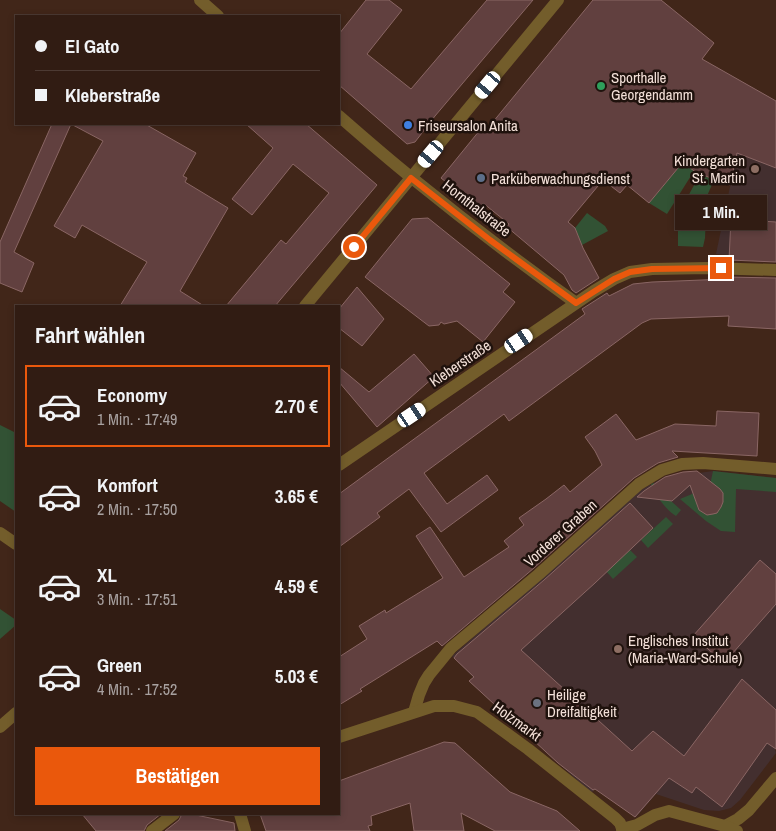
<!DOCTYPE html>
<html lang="de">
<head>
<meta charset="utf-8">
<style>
	:root { --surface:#311c13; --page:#3d2921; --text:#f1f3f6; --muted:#a8a1a0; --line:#4c3a33; --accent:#ea580c }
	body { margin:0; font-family:"Archivo Narrow",sans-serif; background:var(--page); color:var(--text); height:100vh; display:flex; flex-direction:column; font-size:19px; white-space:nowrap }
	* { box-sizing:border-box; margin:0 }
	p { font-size:16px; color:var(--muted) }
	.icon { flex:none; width:28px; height:28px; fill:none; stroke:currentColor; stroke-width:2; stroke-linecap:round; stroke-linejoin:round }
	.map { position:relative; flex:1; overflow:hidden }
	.details { position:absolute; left:15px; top:305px; width:325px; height:510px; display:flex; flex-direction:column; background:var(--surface); border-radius:0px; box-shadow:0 2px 8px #0003,0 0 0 1px var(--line) }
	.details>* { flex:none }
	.top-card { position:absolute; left:15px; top:15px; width:325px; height:110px; border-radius:0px; box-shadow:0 2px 8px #0003,0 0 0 1px var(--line); display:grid; align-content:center; height:110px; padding:0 20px; background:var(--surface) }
	.end { position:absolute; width:22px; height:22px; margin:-11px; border:6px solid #ea580c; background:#fff; box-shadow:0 0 0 2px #fff }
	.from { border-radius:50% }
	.bubble { position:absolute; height:35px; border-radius:0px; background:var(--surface); box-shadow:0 2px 8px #0003,0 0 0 1px var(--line); font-size:16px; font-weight:700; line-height:35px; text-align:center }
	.car { position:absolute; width:15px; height:30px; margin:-15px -8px; border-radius:6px; box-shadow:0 0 4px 1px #0007; background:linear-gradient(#fff 24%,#345 0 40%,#fff 0 76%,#345 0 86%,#fff 0) }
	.top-card b { display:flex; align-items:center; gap:18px; height:48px; font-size:19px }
	.top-card b+b { border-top:1px solid var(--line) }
	.top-card i { width:12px; height:12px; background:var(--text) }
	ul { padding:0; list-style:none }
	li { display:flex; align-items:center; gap:15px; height:82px; margin:0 10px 8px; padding:0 10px; border:2px solid transparent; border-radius:0px }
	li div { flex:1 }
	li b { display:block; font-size:19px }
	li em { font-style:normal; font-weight:700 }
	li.on { border-color:var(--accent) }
	li>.icon { width:45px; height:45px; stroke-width:1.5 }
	h2 { padding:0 20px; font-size:22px; line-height:60px }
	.cta { display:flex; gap:10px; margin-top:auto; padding:10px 20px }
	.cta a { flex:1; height:58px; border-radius:0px; background:var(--accent); color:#fff; font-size:20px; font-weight:700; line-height:58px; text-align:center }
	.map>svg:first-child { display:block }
	.education { fill:#432f2f }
	.green { fill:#325234 }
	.building { fill:#61403f; stroke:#8a6664 }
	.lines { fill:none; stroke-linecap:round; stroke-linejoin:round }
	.minor { stroke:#735d2b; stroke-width:12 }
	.route { stroke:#ea580c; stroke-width:6 }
	.leisure-dot { fill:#2e9e5b; stroke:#1f120d; stroke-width:2 }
	.shop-dot { fill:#3f7fe0; stroke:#1f120d; stroke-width:2 }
	.education-dot { fill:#8d6e63; stroke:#1f120d; stroke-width:2 }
	.service-dot { fill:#5c6f8a; stroke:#1f120d; stroke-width:2 }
	.worship-dot { fill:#6b7280; stroke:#1f120d; stroke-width:2 }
	.labels { text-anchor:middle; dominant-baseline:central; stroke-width:5; stroke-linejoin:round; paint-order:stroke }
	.poi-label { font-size:15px; fill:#f3e0d8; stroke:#1f120d; text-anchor:start }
	.street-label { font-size:15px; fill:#f3e0d8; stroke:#1f120d }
</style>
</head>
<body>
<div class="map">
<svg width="776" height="831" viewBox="0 0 776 831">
	<rect width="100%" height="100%" fill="#412619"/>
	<g class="education">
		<polygon points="713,65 776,101 776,258 716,254 737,153 693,90"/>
		<polygon points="713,471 776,478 776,747 775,749 776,753 740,800 731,808 719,811 704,810 656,794 636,817 595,789 591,793 469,681 473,677 452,656 642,489 663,478"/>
	</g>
	<g class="green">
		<polygon points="683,162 694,171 667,214 649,203"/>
		<polygon points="700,174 714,180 707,196 705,238 703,247 678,246 678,215"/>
		<polygon points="587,213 605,226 608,231 582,245 575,228"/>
		<polygon points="0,425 16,433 16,512 0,501"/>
		<path d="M713,471L776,478V492L736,489L735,532L721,531L706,521L680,499L697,492V506L699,510C721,526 735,488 710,485Z"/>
		<path d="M654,483V488L671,501L681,510L676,516C667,511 654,494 651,484Z"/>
		<polygon points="666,517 673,524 648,548 641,540"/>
		<polygon points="630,550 637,557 613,579 606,571"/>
		<polygon points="0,609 16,620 16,625 0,639"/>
	</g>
	<g class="building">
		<polygon points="366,0 389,0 402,10 367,54 411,89 487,0 533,0 435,116 415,142 407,144 339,85 339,34"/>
		<polygon points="593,0 661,0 714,43 702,59 776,101 776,168 737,153 730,185 720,182 694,171 683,162 649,203 627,185 620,193 603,180 568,222 575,228 583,248 599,278 576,293 572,290 564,275 507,227 509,224 483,203 479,208 441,178 484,125 488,128"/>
		<polygon points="52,124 145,124 196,153 183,176 187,178 185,182 228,208 180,291 204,306 120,306 147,262 82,225 75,238 54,226 103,141 71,124 14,252 34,263 22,292 0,283 0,242"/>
		<polygon points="246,124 306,124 377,185 275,306 226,306 281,240 286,244 329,193 293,164 252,215 232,199 273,148"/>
		<polygon points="428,218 510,284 503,292 515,302 483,342 457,321 444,324 441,322 439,325 429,326 365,277 412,219"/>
		<polygon points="731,219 776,222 776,262 729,260"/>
		<polygon points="727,277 776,278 776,329 728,326 729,316 651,319 642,323 509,421 504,414 424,473 447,504 487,475 498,490 441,532 409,489 377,513 380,517 339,547 339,494 585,314 582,309 607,293 609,296 633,284 652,282 727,279"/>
		<polygon points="357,287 384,319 362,346 339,328 339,309"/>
		<polygon points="414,354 434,377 377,427 339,382 339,367 369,392"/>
		<polygon points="717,411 759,413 757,456 672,451 678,457 658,463 634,478 534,568 442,646 437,641 360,689 362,691 339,705 339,657 367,639 359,626 385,610 386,613 443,578 416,536 430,527 464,577 509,547 504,541 524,525 519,518 546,499 564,485 570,492 602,465 595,451 585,437 616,414 636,440 675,424 716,426"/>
		<polygon points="697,471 720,489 723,493 723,502 721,507 717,513 713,514 707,515 699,510 690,485 672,501 637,497 644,491 665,477 683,472"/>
		<polygon points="630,503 653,528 595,583 521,650 632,751 653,731 684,756 742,679 776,710 776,749 767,743 722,807 696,787 692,793 669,778 635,817 595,789 593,790 558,763 469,681 474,677 454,658 457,654 544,580"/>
		<polygon points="760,560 776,574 776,604 724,663 693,636"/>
		<polygon points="444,742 455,743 510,792 557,811 580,831 495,831 461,813 464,831 414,831 410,803 371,816 372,825 368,826 370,831 266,831 260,814 339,814 339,781"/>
		<polygon points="82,814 161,814 147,825 144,831 96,831"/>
		<polygon points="182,814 191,814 234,823 235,831 165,831 179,820"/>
	</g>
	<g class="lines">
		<g class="minor">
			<polyline points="200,0 218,16"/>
			<path d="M339,116C363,137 387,158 412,178C465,221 520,263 576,303"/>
			<polyline points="305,306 558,0"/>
			<polyline points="339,465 594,291 614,279 630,272 652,269 708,268 776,270"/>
			<polyline points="0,533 16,544"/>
			<polyline points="414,712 419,695 424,683 429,675 451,648 539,574 639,484 662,470 682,464 703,463 776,469"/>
			<polyline points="0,727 16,713"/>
			<polyline points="339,737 434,706 454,706 477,712 528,749 615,818 620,823 623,831"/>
			<polyline points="240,814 245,831"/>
			<polyline points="725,826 738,819 749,810 776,778"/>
			<polyline points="622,829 637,825 655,815 669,811 725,826 737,831"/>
			<polyline points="152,831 174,814"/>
		</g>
	</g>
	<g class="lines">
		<polyline class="route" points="354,247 411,178 490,240 576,303 614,279 630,272 652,269 721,268"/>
	</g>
	<circle class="leisure-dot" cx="601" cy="86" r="5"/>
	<circle class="shop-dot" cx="408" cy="125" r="5"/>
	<g class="education-dot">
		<circle cx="755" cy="169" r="5"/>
		<circle cx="618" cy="649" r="5"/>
	</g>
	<circle class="service-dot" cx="481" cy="178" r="5"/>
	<circle class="worship-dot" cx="537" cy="703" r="5"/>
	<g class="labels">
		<g class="poi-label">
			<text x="611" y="77">Sporthalle<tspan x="611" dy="17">Georgendamm</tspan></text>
			<text x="418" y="125">Friseursalon Anita</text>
			<text x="745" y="160" text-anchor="end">Kindergarten<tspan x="745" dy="17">St. Martin</tspan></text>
			<text x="491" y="178">Parküberwachungsdienst</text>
			<text x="628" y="640">Englisches Institut<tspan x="628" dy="17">(Maria-Ward-Schule)</tspan></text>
			<text x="547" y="694">Heilige<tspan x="547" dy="17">Dreifaltigkeit</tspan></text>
		</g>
		<g class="street-label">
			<text transform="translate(477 208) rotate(38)">Hornthalstraße</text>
			<text transform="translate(460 363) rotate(-34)">Kleberstraße</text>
			<text transform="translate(560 533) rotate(-42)">Vorderer Graben</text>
			<text transform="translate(517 721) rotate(36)">Holzmarkt</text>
		</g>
	</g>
</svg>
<i class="end from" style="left:354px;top:247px"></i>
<i class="end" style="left:721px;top:268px"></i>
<div class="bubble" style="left:675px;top:195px;width:92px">1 Min.</div>
<i class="car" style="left:488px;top:85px;rotate:220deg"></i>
<i class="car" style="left:431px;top:154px;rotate:220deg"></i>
<i class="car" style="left:519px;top:341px;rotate:56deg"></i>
<i class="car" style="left:412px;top:415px;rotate:56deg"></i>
<div class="top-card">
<b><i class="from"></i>El Gato</b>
<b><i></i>Kleberstraße</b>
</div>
<section class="details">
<h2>Fahrt wählen</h2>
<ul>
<li class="on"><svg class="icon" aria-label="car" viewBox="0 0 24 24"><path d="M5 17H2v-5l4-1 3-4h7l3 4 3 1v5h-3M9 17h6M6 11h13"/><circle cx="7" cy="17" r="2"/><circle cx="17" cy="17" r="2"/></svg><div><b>Economy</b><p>1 Min. · 17:49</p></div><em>2.70 €</em></li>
<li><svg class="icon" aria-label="car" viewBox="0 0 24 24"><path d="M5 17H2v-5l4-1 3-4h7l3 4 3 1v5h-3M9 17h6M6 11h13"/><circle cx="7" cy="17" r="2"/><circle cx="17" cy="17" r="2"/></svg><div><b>Komfort</b><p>2 Min. · 17:50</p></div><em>3.65 €</em></li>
<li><svg class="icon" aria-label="car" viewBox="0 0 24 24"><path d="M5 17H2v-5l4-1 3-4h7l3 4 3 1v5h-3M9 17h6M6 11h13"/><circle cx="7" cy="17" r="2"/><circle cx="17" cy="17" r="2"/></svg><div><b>XL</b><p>3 Min. · 17:51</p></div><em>4.59 €</em></li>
<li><svg class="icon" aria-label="car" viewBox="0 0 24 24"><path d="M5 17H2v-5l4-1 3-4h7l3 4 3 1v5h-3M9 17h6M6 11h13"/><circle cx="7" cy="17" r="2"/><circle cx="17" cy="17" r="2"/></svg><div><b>Green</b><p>4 Min. · 17:52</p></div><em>5.03 €</em></li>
</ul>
<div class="cta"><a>Bestätigen</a></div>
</section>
</div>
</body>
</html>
